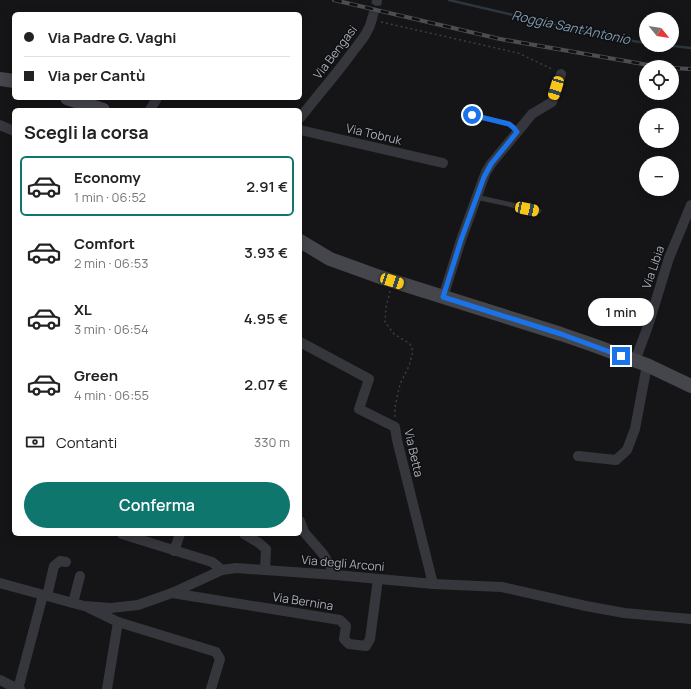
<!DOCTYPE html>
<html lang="it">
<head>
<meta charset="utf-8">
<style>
	:root { --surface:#fff; --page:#f2f2f2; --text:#222; --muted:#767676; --line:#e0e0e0; --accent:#0f766e }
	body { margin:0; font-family:Manrope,sans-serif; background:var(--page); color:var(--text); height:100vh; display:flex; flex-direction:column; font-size:15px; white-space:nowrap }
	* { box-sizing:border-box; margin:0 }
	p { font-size:13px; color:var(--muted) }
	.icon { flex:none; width:22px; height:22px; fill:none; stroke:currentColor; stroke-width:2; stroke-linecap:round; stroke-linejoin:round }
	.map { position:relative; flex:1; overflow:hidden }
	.details { position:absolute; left:12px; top:108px; width:290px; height:428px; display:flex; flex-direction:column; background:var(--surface); border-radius:6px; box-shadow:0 2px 10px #0003 }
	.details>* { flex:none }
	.guide { position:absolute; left:12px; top:12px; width:290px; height:88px; border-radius:6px; box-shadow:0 2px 10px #0003; display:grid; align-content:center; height:88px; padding:0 12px; background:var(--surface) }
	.needle { width:26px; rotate:120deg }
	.tools { position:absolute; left:639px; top:12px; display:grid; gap:8px }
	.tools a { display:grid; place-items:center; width:40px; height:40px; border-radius:50%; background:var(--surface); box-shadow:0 2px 10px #0003; font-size:20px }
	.end { position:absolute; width:18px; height:18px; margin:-9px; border:5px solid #1a73e8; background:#fff; box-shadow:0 0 0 2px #fff }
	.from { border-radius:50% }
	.bubble { position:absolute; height:28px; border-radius:14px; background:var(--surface); box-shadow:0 2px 10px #0003; font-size:13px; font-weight:600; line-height:28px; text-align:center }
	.car { position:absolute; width:12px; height:24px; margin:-12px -6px; border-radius:5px; box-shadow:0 0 3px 1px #0007; background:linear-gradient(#f5c518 24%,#345 0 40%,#f5c518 0 76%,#345 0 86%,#f5c518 0) }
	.guide b { display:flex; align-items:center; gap:14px; height:38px; font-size:15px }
	.guide b+b { border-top:1px solid var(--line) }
	.guide i { width:10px; height:10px; background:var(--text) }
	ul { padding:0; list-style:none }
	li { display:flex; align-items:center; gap:12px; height:60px; margin:0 8px 6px; padding:0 4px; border:2px solid transparent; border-radius:6px }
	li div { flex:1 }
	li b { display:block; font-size:15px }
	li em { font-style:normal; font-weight:600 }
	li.selected { border-color:var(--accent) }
	li>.icon { width:36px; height:36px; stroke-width:1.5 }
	h2 { padding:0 12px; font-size:18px; line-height:48px }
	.pay { display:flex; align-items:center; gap:10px; height:44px; padding:0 12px; font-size:15px }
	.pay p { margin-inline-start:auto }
	.cta { display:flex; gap:8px; margin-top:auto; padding:8px 12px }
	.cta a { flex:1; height:46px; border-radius:24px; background:var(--accent); color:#fff; font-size:16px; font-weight:600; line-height:46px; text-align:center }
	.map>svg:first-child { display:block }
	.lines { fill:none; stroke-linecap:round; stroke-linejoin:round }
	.stream { stroke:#2d363c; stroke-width:2.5 }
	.street-tunnel { stroke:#323337; stroke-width:10; stroke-dasharray:10 5; stroke-linecap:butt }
	.path { stroke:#3c3e43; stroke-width:1.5; stroke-dasharray:2 3; stroke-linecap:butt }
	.lane { stroke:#36373c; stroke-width:5 }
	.street { stroke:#36373c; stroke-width:10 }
	.secondary { stroke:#44464b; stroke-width:14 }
	.rail-casing { stroke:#4b4d52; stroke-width:4 }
	.rail { stroke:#101012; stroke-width:2.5; stroke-dasharray:8; stroke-linecap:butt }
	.route { stroke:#1a73e8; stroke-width:5 }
	.labels { text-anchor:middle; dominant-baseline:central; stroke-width:3; stroke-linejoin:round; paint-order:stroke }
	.street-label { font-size:12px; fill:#a7acb6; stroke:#101012 }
	.water-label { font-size:13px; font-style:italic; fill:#7f9ab1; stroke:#101012 }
</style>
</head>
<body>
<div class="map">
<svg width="691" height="689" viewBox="0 0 691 689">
	<rect width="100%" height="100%" fill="#151517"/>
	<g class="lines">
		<g class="stream">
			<polyline points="449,0 607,37 646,43"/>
			<polyline points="665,45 691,48"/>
		</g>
		<polyline class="street-tunnel" points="372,19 377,1"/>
		<g class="path">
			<polyline points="381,22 518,53 554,70"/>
			<polyline points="390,291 386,308 385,322 394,334 410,344 413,351 409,366 400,384 395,407 395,417"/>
		</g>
		<g class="lane">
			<polyline points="472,115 509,124 514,128 517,132"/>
			<polyline points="476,197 539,211"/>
		</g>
		<g class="street">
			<polyline points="377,1 377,0"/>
			<polyline points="150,110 157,98"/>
			<path d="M300,118C317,96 335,76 351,54C359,43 369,33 372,19"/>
			<polyline points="0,125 14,131"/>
			<polyline points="300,130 443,163"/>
			<polyline points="443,297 461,240 484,177 486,172 491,164 532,114 552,102 561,74"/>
			<polyline points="300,342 369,379 359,409 395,427 397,440 433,584"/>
			<polyline points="635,361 648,326 669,258 691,205"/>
			<polyline points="578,456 616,460 627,450 635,429 647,365"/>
			<polyline points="300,521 304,532 323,554 336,575"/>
			<polyline points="122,534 212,562 222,570"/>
			<polyline points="244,534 259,543 266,549 265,570"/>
			<polyline points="174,551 180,534"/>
			<polyline points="0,583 84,606 111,608 138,605 172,593 222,570 236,568 336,575 433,584 502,587 586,606 624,613 691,619"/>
			<polyline points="172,593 340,620 346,626 344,639 349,644 366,646 370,639 378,579"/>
			<polyline points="47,596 54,566 60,561 66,562"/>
			<polyline points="73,603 80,576"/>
			<polyline points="89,608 118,622 216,652 220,659 211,689"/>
			<polyline points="0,680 18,689 20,689"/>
			<polyline points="18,689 43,595"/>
			<polyline points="107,689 118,622"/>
		</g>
		<g class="secondary">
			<polyline points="0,79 14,81"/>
			<polyline points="67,98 103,110"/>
			<polyline points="300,241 330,259 380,277 561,334 593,345 647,365 691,386"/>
		</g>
		<defs>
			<g id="rail">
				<polyline points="334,0 500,39 660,67"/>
				<polyline points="672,68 691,69"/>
			</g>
		</defs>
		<use href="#rail" class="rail-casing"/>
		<use href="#rail" class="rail"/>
	</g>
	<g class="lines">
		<polyline class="route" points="472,115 509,124 514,128 517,132 491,164 484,177 461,240 443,297 561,334 621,356"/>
	</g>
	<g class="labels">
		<g class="street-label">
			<text transform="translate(335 52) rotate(-53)">Via Bengasi</text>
			<text transform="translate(374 134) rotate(13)">Via Tobruk</text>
			<text transform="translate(653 267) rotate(-71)">Via Libia</text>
			<text transform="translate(414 453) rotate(77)">Via Betta</text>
			<text transform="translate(343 563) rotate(5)">Via degli Arconi</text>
			<text transform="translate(303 601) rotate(9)">Via Bernina</text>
		</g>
		<g class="water-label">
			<text transform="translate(571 27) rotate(12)">Roggia Sant'Antonio</text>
		</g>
	</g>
</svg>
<div class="tools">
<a><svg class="needle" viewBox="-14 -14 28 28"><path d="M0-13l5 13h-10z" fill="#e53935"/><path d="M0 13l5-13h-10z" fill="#767676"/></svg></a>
<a><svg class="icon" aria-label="locate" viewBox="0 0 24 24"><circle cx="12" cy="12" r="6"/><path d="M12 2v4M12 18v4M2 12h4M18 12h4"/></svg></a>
<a>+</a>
<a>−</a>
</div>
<i class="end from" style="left:472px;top:115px"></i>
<i class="end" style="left:621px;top:356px"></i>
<div class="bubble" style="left:588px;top:298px;width:66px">1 min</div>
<i class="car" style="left:556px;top:88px;rotate:197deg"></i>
<i class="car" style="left:527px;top:209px;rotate:102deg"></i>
<i class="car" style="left:392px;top:281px;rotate:108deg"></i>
<div class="guide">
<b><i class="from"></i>Via Padre G. Vaghi</b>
<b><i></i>Via per Cantù</b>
</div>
<section class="details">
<h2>Scegli la corsa</h2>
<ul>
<li class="selected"><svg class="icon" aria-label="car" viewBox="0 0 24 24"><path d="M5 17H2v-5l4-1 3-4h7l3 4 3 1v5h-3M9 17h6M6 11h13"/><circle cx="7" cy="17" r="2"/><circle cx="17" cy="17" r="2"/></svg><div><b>Economy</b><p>1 min · 06:52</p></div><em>2.91 €</em></li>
<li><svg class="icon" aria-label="car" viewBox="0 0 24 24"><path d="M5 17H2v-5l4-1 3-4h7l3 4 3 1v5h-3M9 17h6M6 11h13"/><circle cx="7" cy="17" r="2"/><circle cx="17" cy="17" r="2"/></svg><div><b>Comfort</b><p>2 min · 06:53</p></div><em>3.93 €</em></li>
<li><svg class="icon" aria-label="car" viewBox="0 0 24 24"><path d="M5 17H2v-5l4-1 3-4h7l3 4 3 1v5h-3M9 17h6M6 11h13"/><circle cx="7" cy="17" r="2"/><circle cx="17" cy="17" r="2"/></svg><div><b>XL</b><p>3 min · 06:54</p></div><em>4.95 €</em></li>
<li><svg class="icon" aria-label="car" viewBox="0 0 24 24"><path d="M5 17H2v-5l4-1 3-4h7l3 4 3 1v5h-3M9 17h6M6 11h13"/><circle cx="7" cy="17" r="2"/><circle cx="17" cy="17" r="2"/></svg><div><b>Green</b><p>4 min · 06:55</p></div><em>2.07 €</em></li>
</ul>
<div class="pay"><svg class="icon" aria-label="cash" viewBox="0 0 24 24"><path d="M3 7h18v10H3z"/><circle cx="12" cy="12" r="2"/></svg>Contanti<p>330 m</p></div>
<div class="cta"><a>Conferma</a></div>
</section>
</div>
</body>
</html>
